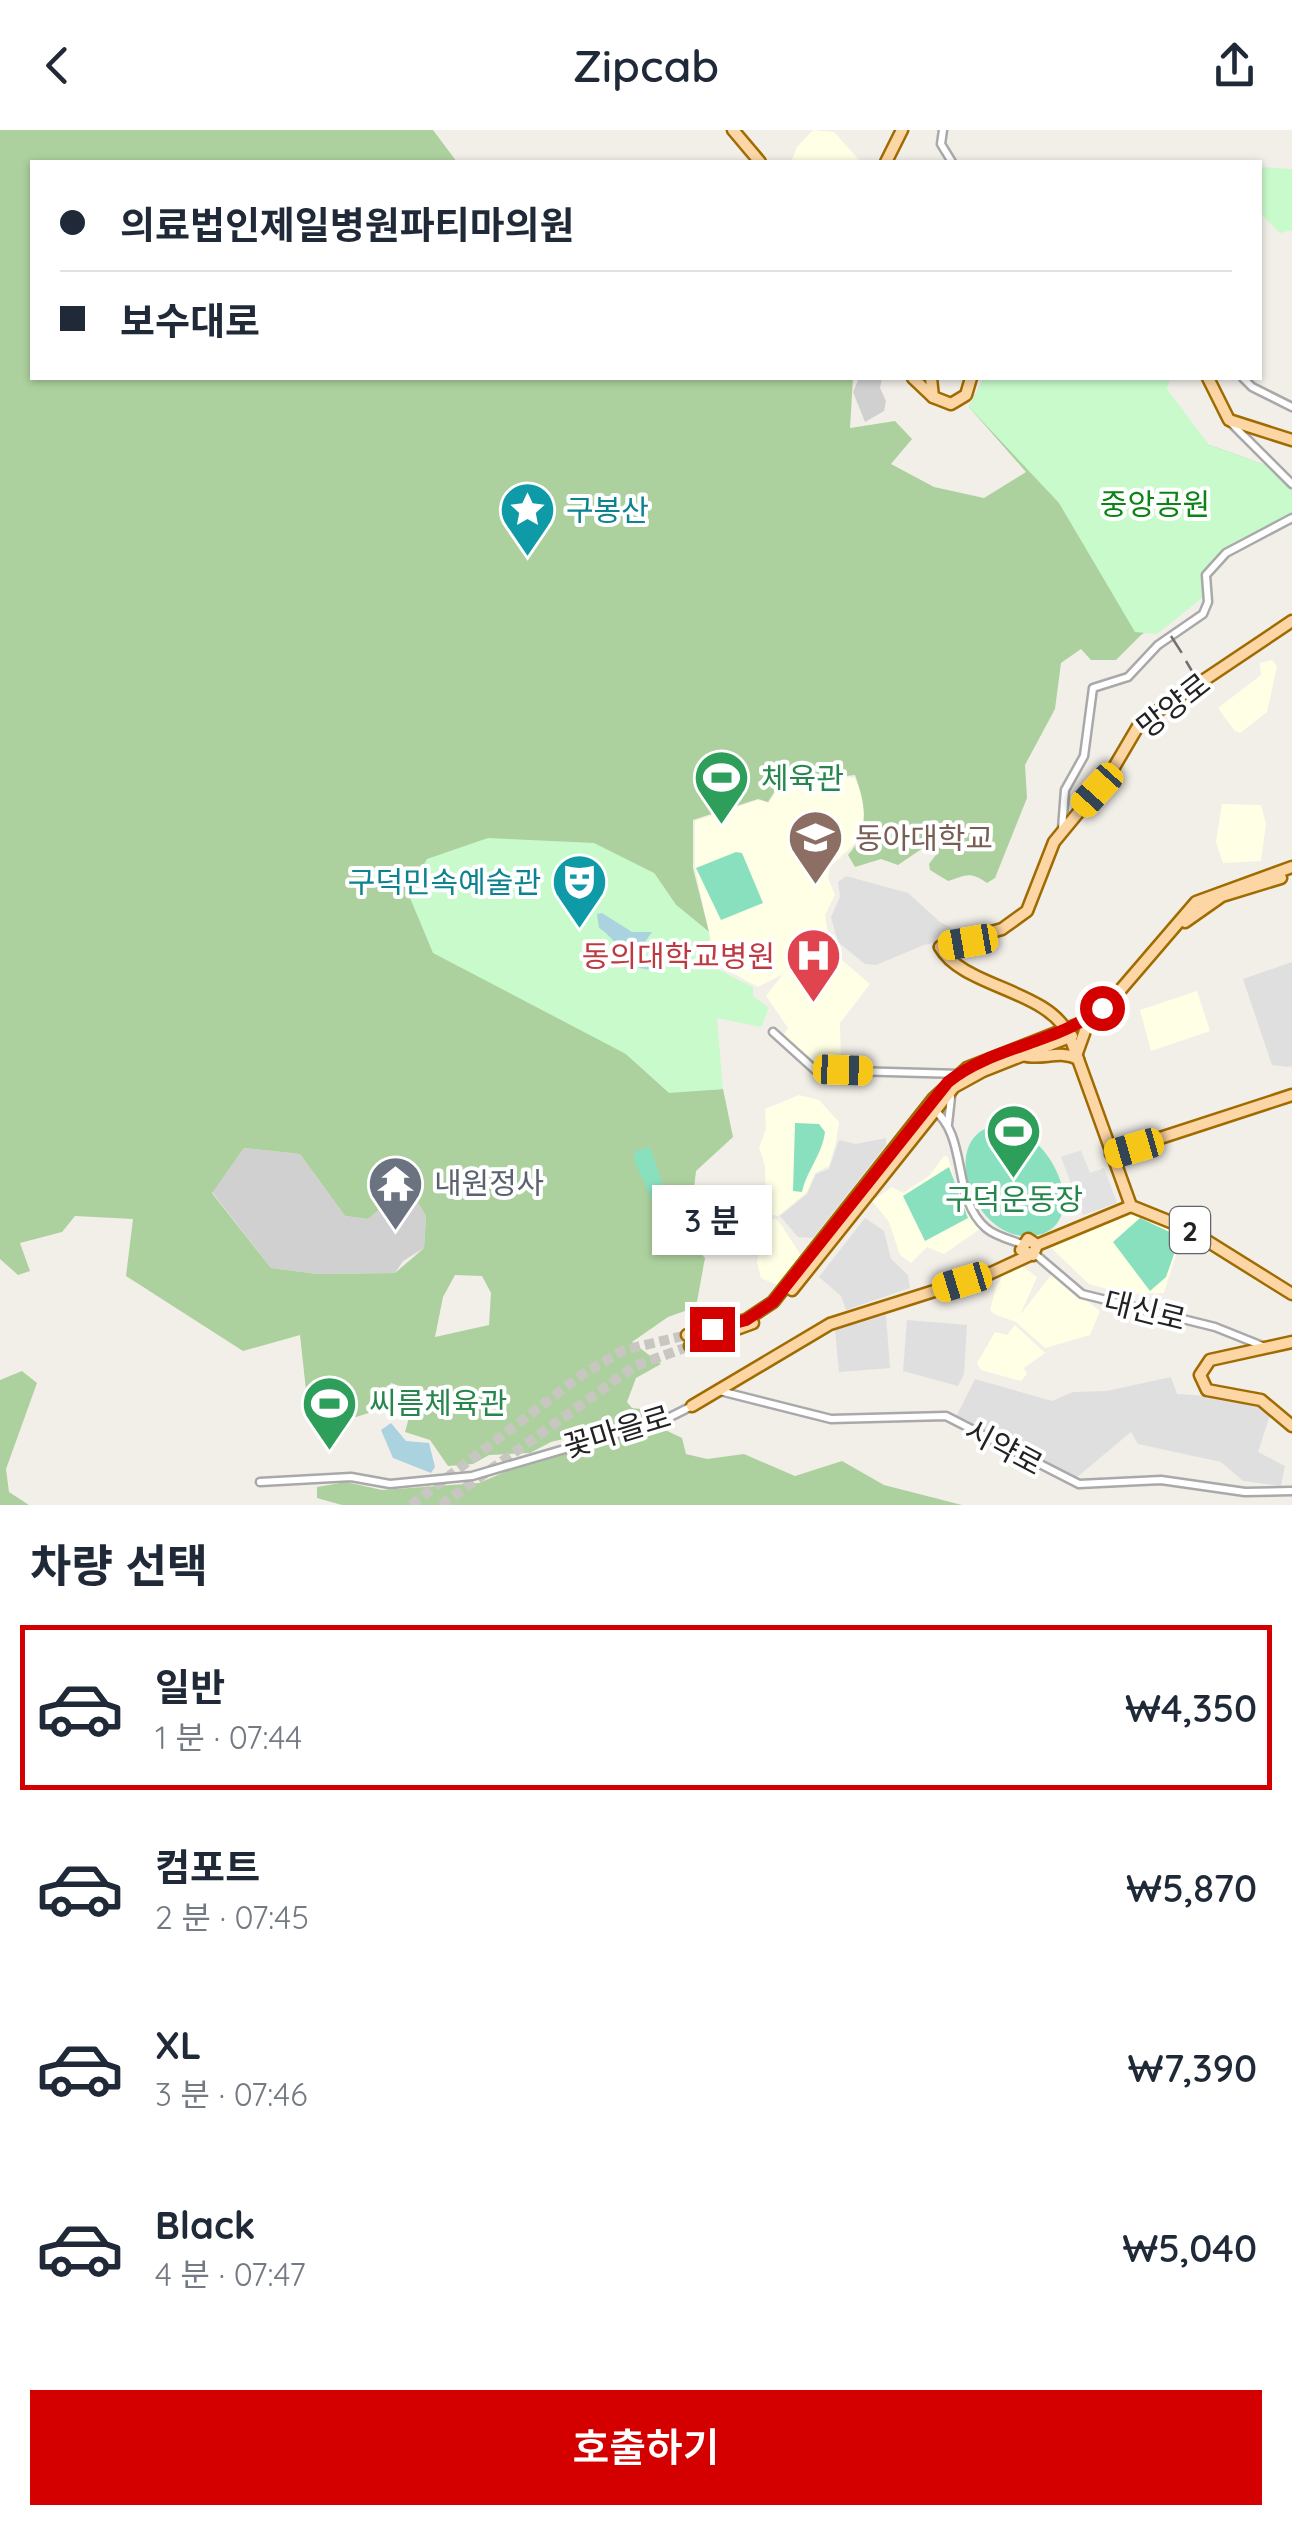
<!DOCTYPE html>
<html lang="ko">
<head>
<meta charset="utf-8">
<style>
	:root { --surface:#fff; --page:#f6f6f7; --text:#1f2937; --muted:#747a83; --line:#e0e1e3; --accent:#d40000 }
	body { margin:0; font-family:Quicksand,"Noto Sans KR",sans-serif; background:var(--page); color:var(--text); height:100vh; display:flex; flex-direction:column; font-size:38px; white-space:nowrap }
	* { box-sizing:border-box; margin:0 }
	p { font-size:32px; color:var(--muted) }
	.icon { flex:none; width:55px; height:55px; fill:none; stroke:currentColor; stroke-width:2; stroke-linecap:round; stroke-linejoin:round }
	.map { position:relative; height:1375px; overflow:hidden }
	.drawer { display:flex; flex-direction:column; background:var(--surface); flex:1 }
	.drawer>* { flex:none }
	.hud { position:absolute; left:30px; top:30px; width:1232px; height:220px; border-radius:0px; box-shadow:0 2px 8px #0004; display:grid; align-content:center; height:220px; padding:0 30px; background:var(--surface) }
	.end { position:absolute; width:45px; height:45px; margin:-22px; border:12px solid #d40000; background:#fff; box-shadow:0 0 0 5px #fff }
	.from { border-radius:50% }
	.bubble { position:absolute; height:70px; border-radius:0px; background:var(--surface); box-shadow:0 2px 8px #0004; font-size:32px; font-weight:600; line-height:70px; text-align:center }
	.car { position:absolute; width:30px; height:60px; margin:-30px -15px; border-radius:12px; box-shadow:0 0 8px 2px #0007; background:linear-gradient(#f5c518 24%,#345 0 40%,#f5c518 0 76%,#345 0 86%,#f5c518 0) }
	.hud b { display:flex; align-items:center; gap:35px; height:95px; font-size:38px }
	.hud b+b { border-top:2px solid var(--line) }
	.hud i { width:25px; height:25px; background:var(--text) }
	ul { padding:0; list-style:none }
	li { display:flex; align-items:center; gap:30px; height:165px; margin:0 20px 15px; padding:0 10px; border:5px solid transparent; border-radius:0px }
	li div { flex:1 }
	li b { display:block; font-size:38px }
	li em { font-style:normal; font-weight:600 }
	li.current { border-color:var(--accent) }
	li>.icon { width:90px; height:90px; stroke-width:1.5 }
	h2 { padding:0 30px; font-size:45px; line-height:120px }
	.button { display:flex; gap:20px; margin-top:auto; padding:20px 30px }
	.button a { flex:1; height:115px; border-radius:0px; background:var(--accent); color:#fff; font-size:40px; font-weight:600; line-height:115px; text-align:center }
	header { display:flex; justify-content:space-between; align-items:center; height:130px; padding:0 30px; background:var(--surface); font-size:45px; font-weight:600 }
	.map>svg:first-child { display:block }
	.residential { fill:#e0dfdf }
	.education { fill:#ffffe5 }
	.religious { fill:#d0d0d0 }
	.forest { fill:#add19e; fill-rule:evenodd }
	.park { fill:#c8facc }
	.pitch { fill:#88e0be }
	.parking { fill:#e2e2e2 }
	.water { fill:#aad3df }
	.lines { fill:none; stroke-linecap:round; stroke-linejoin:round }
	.major-tunnel { stroke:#c8c6c1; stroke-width:10; stroke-dasharray:10 5; stroke-linecap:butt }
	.minor-casing { stroke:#a9a9a9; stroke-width:11 }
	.major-casing { stroke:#a06b00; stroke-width:15 }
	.minor { stroke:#fff; stroke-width:6 }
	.major { stroke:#fcd6a4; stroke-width:10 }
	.rail { stroke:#707070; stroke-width:2.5; stroke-dasharray:20 20; stroke-linecap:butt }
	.route { stroke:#d40000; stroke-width:12 }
	.labels { text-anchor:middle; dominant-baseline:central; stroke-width:8; stroke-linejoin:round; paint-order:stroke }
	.shield { fill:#fff; stroke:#646464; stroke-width:2.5 }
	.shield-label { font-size:28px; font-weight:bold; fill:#222 }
	.park-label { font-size:30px; fill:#0c8416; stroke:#fff }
	.culture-label { font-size:30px; fill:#0d838f; stroke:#fff; text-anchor:start }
	.street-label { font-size:30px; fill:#222; stroke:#fff }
	.leisure-label { font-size:30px; fill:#27864d; stroke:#fff; text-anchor:start }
	.education-label { font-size:30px; fill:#785e54; stroke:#fff; text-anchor:start }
	.health-label { font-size:30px; fill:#be3a42; stroke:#fff; text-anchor:end }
	.worship-label { font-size:30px; fill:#5b616d; stroke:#fff; text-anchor:start }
</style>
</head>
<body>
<header><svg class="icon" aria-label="back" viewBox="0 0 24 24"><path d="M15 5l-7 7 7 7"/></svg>Zipcab<svg class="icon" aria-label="share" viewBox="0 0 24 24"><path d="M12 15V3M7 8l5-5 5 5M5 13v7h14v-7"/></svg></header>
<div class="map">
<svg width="1292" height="1375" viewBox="0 0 1292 1375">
	<rect width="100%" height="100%" fill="#f2efe9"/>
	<g class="residential">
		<polygon points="846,746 908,763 940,792 967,806 924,815 876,835 865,834 838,812 831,787 840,767 838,752"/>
		<polygon points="1292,832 1292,936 1288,937 1272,935 1243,849"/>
		<polygon points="886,1008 886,1015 813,1108 798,1107 780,1086 807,1064 816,1044 829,1039 839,1010 856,1014"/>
		<polygon points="865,1088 884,1101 891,1129 908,1145 910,1158 846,1180 841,1166 819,1147"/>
		<polygon points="886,1185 890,1238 839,1242 835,1200"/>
		<polygon points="907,1190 967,1195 964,1244 958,1256 903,1241"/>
		<polygon points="1171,1247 1177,1264 1249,1269 1271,1282 1258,1322 1285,1336 1281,1356 1243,1351 1221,1332 1138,1314 1131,1302 1076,1348 956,1287 975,1249 1052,1271 1073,1262 1107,1261"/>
	</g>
	<g class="education">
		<polygon points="813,0 834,2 861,32 791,32 797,17"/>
		<polygon points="1272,530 1277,536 1267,582 1240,603 1234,600 1218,578 1261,545 1260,533"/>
		<polygon points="828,646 855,648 865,674 861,708 830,737 828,748 835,765 825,785 830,817 791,836 830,820 870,854 840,893 841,930 834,936 821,936 783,906 788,898 766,866 783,844 758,857 716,834 695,738 695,691 758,670 769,673 781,654"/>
		<polygon points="1222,674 1261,675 1266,694 1261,731 1223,733 1216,712"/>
		<polygon points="1197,861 1210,901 1151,921 1140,880"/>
		<polygon points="799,965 819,970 839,992 836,1012 829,1036 815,1043 807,1062 778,1086 766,1083 765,1036 759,1017 766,999 765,979"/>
		<polygon points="944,1026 948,1027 957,1060 980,1099 944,1124 927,1117 911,1133 900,1125 889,1092 872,1071 892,1057 903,1063 929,1046"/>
		<polygon points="1124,1081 1182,1105 1164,1163 1126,1164 1089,1154 1049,1116 1050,1111"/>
		<polygon points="766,1087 778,1090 802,1127 780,1156 761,1148 757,1132"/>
		<polygon points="1018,1133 1037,1147 1020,1185 1052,1144 1100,1181 1090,1205 1045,1218 1016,1192 994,1184 990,1180 996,1157 1006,1140"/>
		<polygon points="1015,1195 1045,1223 1024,1238 1027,1244 1021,1251 981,1240 977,1233 995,1202 1007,1205"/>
	</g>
	<g class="religious">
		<polygon points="859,248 882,248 880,258 886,271 884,281 865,292 853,262"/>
		<polygon points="244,1018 300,1024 345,1086 368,1089 396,1066 417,1071 426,1086 424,1118 403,1131 395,1143 318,1144 271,1138 212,1062"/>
	</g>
	<g class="forest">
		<path d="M0,0H433L457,32H32V248H853L850,298L895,291L912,309L891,334L934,357L984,368L1026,342L969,277L984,248L1201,312L1268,336L1292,357L1204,431L1187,474L1141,505L1116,530H1091L1081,519L1061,533L1055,579L1025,635L1027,668L995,748L987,753C969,740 965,746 948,751L930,740L929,734L938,722L926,716L898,735L881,729L855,737L848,725C870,700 866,676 855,645L780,653L768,672L758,669L693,690V738L709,802L676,775L654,743L575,894L626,924L669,962L723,959L733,1007L696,1041L688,1110L705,1128L696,1177L668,1187L632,1212L661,1234L636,1248L627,1272L632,1278L657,1281V1286L551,1312L530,1323L489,1325L473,1334L448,1336L430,1310L405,1302L412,1277L409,1259L391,1253L375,1281L353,1288L308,1279L300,1205L243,1221L126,1146L133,1089L75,1086L62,1102L20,1113L30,1141L18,1145L0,1129ZM244,1018L300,1024L345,1086L368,1089L396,1066L417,1071L426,1086L424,1118L395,1143L318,1144L271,1138L212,1063ZM455,1145L482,1146L491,1163L489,1195L435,1207L443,1167Z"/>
		<polygon points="22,1241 37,1253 6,1339 9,1362 29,1375 0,1375 0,1250"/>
		<polygon points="661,1298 682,1308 686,1324 707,1329 744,1324 795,1346 842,1331 884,1355 962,1375 342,1375 317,1368 317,1357 346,1352 382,1360 479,1353 542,1326"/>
	</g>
	<g class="park">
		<polygon points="1260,37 1292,39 1292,100 1280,103 1260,83"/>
		<polygon points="984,248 1170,248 1167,259 1209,315 1268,336 1292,357 1292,387 1224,422 1204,443 1202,468 1157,504 1135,502 1059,373 969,277"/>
		<polygon points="488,708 594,713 654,743 676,775 709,802 711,836 753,857 753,866 769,878 761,897 717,888 723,959 669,963 626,924 433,823 408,763 427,729"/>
	</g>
	<g class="pitch">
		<polygon points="736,722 742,723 763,773 721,790 696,738"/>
		<path d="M795,993L819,994L825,1002C822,1025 807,1040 802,1062L793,1061Z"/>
		<path d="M1003,995C1057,1005 1092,1098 1033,1106C970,1113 934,997 1003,995Z"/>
		<polygon points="650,1017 678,1099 666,1102 634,1030 635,1021"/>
		<polygon points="949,1037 968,1088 925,1111 903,1066"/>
		<polygon points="1140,1088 1180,1107 1166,1147 1150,1161 1113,1112"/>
	</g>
	<polygon class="parking" points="1081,1020 1090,1043 1104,1038 1117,1073 1083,1085 1061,1027"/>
	<g class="water">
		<path d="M602,783L632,802H652L636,825L630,823L642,834L663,830V836C628,851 624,813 599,798L597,784Z"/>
		<polygon points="391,1293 406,1311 429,1313 435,1337 431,1343 393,1328 381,1300"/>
	</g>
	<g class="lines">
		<g class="major-tunnel">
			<polyline points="411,1375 583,1244 624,1220 687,1205"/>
			<polyline points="441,1375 635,1236 690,1216"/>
		</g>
		<defs>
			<g id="minor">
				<polyline points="943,0 941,14 952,32"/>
				<polyline points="1243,248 1252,257 1292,277"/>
				<polyline points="1229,291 1292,354"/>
				<polyline points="1062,699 1065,660 1084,626 1093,558 1128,547 1158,515 1203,484 1208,472 1206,445 1226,423 1292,388"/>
				<polyline points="773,902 815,940 961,944"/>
				<path d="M933,979C969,1006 951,1068 986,1098C995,1106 1011,1110 1022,1114"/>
				<polyline points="948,994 951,967"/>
				<polyline points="1035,1124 1082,1164 1215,1197 1265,1217"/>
				<polyline points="720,1261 831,1289 946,1286 1079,1354 1161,1350 1245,1362 1292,1361"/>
				<polyline points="260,1352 351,1347 390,1354 472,1346 664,1290 692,1276"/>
			</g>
			<g id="major">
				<polyline points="733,0 760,32"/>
				<polyline points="886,32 902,0"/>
				<polyline points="913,248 933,267 951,274 966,265 971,248"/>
				<polyline points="931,248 933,267"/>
				<polyline points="1208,248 1229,290 1292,310"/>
				<polyline points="1185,792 1222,766 1281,748"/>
				<path d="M940,817C963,858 1049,859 1070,907L1131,1076L1188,1099L1292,1164"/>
				<polyline points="940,817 1002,799 1027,781 1054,712 1110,644 1140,593 1292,491"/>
				<polyline points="1077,923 1086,898"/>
				<path d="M1022,925C1042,931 1060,919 1078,929"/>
				<polyline points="1111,1024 1292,965"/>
				<polyline points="1037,1115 1028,1109 1021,1120 1033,1125 1037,1115 1131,1076"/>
				<polyline points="792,1160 954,957 983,941 1072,906"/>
				<polyline points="687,1205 746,1190 773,1172 934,968 967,938 1084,892 1111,871 1196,772 1292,737"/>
				<polyline points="1292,1212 1210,1230 1200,1245 1207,1260 1261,1270 1292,1296"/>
				<polyline points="690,1216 753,1193"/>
				<polyline points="692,1276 830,1194 991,1143 1028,1126"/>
			</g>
		</defs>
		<use href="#minor" class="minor-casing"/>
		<use href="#major" class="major-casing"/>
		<use href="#minor" class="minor"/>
		<use href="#major" class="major"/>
		<g class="rail">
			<polyline points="1171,506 1185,528"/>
			<polyline points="1186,531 1199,553"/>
		</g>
	</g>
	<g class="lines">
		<path class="route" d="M712,1199L746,1190L773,1172L948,952C992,916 1056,914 1102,878"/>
	</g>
	<defs>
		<symbol id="sight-pin" viewBox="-11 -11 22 30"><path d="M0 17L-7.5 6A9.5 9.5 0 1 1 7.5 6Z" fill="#0f9aa8" stroke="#fff"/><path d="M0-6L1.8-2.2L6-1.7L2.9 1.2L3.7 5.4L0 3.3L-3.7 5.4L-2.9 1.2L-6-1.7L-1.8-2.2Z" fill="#fff"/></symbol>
		<symbol id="stadium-pin" viewBox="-11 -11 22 30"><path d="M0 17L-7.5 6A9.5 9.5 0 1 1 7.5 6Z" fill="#2e9e5b" stroke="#fff"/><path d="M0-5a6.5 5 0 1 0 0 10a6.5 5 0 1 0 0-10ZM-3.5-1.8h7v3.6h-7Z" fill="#fff"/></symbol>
		<symbol id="university-pin" viewBox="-11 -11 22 30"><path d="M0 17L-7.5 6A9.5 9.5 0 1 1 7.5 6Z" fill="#8d6e63" stroke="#fff"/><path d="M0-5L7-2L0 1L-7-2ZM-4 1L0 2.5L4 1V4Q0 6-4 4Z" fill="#fff"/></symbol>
		<symbol id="theatre-pin" viewBox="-11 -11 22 30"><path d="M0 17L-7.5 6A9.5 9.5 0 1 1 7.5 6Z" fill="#0f9aa8" stroke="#fff"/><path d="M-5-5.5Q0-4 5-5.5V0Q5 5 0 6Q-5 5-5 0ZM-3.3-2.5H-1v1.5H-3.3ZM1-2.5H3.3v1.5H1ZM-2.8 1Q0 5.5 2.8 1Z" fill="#fff"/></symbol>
		<symbol id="hospital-pin" viewBox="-11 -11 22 30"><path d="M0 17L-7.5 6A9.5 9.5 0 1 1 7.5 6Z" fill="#e0444e" stroke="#fff"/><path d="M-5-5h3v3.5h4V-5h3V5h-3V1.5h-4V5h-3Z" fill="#fff"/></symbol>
		<symbol id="temple-pin" viewBox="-11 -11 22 30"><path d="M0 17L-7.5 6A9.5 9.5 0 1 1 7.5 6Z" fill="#6b7280" stroke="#fff"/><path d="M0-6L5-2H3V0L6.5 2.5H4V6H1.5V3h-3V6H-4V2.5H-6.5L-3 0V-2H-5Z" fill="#fff"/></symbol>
	</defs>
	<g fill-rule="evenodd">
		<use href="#sight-pin" x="496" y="348" width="63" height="86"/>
		<use href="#stadium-pin" x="690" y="616" width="63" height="86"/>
		<use href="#university-pin" x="784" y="676" width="63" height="86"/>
		<use href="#theatre-pin" x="548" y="720" width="63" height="86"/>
		<use href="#hospital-pin" x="782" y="794" width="63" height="86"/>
		<use href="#stadium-pin" x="982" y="970" width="63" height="86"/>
		<use href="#temple-pin" x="364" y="1022" width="63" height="86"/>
		<use href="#stadium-pin" x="298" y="1242" width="63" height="86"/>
	</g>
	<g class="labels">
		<rect class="shield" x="1170" y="1077" width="40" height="46" rx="8"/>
		<g class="shield-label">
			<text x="1190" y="1100">2</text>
		</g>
		<g class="park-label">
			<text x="1155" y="374">중앙공원</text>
		</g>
		<g class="culture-label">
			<text x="566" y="380">구봉산</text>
			<text x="541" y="752" text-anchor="end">구덕민속예술관</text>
		</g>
		<g class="street-label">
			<text transform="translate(1173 575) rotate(-38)">망양로</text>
			<text transform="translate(1145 1180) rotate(14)">대신로</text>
			<text transform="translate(617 1301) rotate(-17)">꽃마을로</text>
			<text transform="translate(1004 1317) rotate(28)">시약로</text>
		</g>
		<g class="leisure-label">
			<text x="761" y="648">체육관</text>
			<text x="1014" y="1069" text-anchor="middle">구덕운동장</text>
			<text x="369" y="1273">씨름체육관</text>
		</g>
		<g class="education-label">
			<text x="855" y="708">동아대학교</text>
		</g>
		<g class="health-label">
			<text x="775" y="826">동의대학교병원</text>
		</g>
		<g class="worship-label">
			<text x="434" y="1053">내원정사</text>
		</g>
	</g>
</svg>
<i class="end from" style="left:1102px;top:878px"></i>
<i class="end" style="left:712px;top:1199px"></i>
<div class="bubble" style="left:652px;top:1055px;width:120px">3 분</div>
<i class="car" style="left:1097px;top:660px;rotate:222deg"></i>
<i class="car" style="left:968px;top:812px;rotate:260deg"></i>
<i class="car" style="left:843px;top:940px;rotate:92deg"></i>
<i class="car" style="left:1134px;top:1018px;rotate:254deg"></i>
<i class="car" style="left:962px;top:1152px;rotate:253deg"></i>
<div class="hud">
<b><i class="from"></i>의료법인제일병원파티마의원</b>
<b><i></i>보수대로</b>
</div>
</div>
<section class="drawer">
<h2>차량 선택</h2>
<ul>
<li class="current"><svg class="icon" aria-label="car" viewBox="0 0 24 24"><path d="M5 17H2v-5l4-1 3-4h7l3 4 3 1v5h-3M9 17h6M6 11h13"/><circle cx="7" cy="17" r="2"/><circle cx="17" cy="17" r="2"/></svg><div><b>일반</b><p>1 분 · 07:44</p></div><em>₩4,350</em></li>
<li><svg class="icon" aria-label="car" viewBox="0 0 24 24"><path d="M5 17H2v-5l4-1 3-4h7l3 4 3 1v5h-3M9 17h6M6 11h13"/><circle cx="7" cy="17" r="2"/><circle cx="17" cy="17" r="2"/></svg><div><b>컴포트</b><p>2 분 · 07:45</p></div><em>₩5,870</em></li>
<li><svg class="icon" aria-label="car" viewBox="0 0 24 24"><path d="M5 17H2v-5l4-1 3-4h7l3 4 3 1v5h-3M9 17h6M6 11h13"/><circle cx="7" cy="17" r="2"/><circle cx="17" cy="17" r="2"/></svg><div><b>XL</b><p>3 분 · 07:46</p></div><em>₩7,390</em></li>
<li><svg class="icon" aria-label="car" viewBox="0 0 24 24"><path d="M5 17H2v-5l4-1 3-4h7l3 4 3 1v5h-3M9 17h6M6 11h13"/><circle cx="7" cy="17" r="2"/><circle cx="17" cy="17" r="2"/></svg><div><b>Black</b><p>4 분 · 07:47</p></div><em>₩5,040</em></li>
</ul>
<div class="button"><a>호출하기</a></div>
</section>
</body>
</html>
